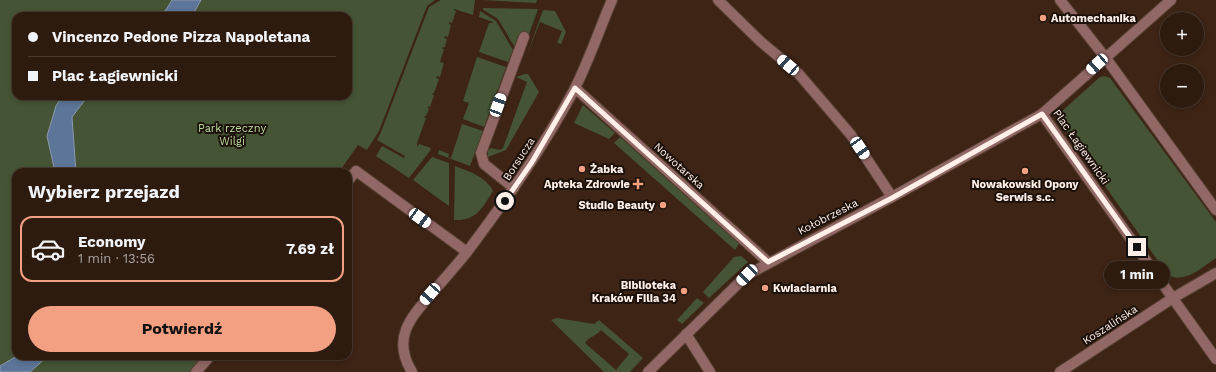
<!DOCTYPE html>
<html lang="pl">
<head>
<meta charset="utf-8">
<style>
	:root { --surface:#2e1b10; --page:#3a281e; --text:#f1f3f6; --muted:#a7a19f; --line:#493930; --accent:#f3a082 }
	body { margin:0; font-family:"Work Sans",sans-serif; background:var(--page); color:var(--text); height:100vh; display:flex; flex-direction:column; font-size:15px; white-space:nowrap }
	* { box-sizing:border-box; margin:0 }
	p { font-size:13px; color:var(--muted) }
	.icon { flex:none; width:22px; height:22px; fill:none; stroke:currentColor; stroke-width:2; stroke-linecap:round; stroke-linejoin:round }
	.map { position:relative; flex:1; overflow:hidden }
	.sheet { position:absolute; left:12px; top:168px; width:340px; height:192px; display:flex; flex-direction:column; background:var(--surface); border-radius:12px; box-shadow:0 2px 6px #0003,0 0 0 1px var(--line) }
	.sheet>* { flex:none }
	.guide { position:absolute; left:12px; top:12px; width:340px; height:88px; border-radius:12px; box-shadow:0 2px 6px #0003,0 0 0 1px var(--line); display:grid; align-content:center; height:88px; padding:0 16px; background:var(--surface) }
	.buttons { position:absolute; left:1160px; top:12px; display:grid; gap:8px }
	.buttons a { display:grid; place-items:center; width:44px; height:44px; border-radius:50%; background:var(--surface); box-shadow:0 2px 6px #0003,0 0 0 1px var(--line); font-size:20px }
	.end { position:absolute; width:18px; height:18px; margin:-9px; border:5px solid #fef0e8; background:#111; box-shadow:0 0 0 2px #111 }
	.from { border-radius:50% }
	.bubble { position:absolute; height:28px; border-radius:14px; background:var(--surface); box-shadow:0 2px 6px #0003,0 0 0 1px var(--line); font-size:13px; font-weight:700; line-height:28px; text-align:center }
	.car { position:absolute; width:12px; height:24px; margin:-12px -6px; border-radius:5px; box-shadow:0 0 3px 1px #0007; background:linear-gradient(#fff 24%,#345 0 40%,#fff 0 76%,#345 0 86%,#fff 0) }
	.guide b { display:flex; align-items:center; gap:14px; height:38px; font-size:15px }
	.guide b+b { border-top:1px solid var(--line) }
	.guide i { width:10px; height:10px; background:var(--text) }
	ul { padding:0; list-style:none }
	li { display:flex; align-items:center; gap:12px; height:66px; margin:0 8px 6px; padding:0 8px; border:2px solid transparent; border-radius:12px }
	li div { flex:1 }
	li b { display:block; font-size:15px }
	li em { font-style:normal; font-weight:700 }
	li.on { border-color:var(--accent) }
	li>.icon { width:36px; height:36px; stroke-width:1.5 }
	h2 { padding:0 16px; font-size:18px; line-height:48px }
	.action { display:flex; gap:8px; margin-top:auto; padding:8px 16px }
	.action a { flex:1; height:46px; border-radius:24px; background:var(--accent); color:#111; font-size:16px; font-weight:700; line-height:46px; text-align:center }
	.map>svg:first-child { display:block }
	.green { fill:#445434; fill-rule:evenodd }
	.water { fill:#5c7598; stroke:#8d9ab0 }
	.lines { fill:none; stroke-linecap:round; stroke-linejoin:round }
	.minor-casing { stroke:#584133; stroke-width:12 }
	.minor { stroke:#926866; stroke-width:10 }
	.route { stroke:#fef0e8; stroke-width:5 }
	.poi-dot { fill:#f3a082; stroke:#1c110a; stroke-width:1.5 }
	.labels { text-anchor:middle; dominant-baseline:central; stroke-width:4; stroke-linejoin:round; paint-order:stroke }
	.poi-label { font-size:11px; font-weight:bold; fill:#fef0e8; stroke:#1c110a; text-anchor:start }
	.park-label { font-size:11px; fill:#bada9a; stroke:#1c110a }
	.street-label { font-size:11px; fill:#fef0e8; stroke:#1c110a }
</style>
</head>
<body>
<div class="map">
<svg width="1216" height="372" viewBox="0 0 1216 372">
	<rect width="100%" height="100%" fill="#3d2415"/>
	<g class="green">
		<polygon points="0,0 172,0 166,10 157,16 16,16 16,96 62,96 56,107 47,136 55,172 16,172 17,356 0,366"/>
		<polygon points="201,0 435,0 427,6 379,131 367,150 358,145 339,172 76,172 72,117 88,96 348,96 348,16 192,16"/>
		<polygon points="441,0 475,0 473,15 454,9 454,10 456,11 452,23 449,22 449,24 451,25 448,37 445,36 444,38 447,39 445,47 441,48 444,49 440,62 444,63 440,77 437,76 436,78 439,79 434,93 431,94 434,95 430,107 427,106 429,109 426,116 423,117 426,118 417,143 417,147 419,144 431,148 430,151 409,178 376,156 382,146 404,158 405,156 377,140 381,132 429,7"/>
		<polygon points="482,0 537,0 536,3"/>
		<polygon points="482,9 484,8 538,9 528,37 519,34 514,46 498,19"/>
		<polygon points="543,10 555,11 566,32 561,44 557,43 562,31 540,22 527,55"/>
		<polygon points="480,11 496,21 513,50 508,62 479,52 489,23 492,23 493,22 479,17"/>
		<polygon points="477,57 506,67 484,127 463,119 469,103 463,101"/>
		<polygon points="525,74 528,74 539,92 506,150 488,157 488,150 491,148 500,150 503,148 527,82 516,77"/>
		<path d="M1105,76L1110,78L1216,222V258C1202,267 1186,284 1168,275L1059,121L1061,112L1100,77Z"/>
		<polygon points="583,105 615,133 609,139 574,123"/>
		<polygon points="462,124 483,131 470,166 438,154 439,150 449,154 448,157 451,158"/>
		<polygon points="620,137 739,244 735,250 614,143"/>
		<polygon points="432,157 449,163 449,206 413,180"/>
		<path d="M455,166C470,172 485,176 493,191C482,208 477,221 454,220Z"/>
		<polygon points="741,256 748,262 709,298 703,292 734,257"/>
		<polygon points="697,298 704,303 682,324 677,320"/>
		<path d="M557,318L594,324L599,320L643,358L630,372H604L551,320ZM601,330L629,354L616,370L585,343C589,337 596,336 601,330Z"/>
		<polygon points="48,356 204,356 190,372 30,372"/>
	</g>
	<g class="water">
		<polygon points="172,0 201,0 192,16 157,16 166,10"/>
		<polygon points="62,96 88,96 72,117 76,172 55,172 47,136 56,106"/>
		<polygon points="17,356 48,356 30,372 0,372 0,366"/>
	</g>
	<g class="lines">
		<defs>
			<g id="minor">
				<polyline points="718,0 760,41 798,73 851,135 892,197"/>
				<polyline points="1060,0 1105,57 1216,210"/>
				<polyline points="575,88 768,262"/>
				<polyline points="1042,114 1216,359"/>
				<path d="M348,181L356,171L467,252C506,200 543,148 574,90C589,61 599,30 612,0"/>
				<polyline points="514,188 484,164 481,153 524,37"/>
				<polyline points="686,334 710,372"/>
				<polyline points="196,372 210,356"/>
				<path d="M412,372C391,338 411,317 433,292C444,279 456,266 467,252"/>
				<polyline points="648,372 747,275 892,197 1042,114 1171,0"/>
				<polyline points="1060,372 1173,298 1216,273"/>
			</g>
		</defs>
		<use href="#minor" class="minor-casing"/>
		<use href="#minor" class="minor"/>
	</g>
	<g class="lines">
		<polyline class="route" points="505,201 532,162 575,88 768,262 892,198 1042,114 1137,247"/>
	</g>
	<g class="poi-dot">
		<circle cx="1043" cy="18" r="4"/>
		<circle cx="582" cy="169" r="4"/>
		<circle cx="1025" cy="171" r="4"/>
		<path d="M636 178h4v4h4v4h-4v4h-4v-4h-4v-4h4z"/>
		<circle cx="663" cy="205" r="4"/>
		<circle cx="765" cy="288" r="4"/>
		<circle cx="684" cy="291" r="4"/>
	</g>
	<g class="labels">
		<g class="poi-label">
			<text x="1051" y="18">Automechanika</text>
			<text x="590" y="169">Żabka</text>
			<text x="630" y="184" text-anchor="end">Apteka Zdrowie</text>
			<text x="1025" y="184" text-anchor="middle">Nowakowski Opony<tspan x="1025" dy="13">Serwis s.c.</tspan></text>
			<text x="655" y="205" text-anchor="end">Studio Beauty</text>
			<text x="676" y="285" text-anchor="end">Biblioteka<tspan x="676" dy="13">Kraków Filia 34</tspan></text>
			<text x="773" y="288">Kwiaciarnia</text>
		</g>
		<g class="park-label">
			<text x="232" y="128">Park rzeczny<tspan x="232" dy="13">Wilgi</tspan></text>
		</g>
		<g class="street-label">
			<text transform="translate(1081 147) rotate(55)">Plac Łagiewnicki</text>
			<text transform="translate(519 159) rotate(-57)">Borsucza</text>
			<text transform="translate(679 166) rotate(42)">Nowotarska</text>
			<text transform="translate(828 217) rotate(-27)">Kołobrzeska</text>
			<text transform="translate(1110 325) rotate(-33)">Koszalińska</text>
		</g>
	</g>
</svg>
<div class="buttons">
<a>+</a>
<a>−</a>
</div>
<i class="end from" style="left:505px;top:201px"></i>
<i class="end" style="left:1137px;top:247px"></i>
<div class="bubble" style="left:1104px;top:261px;width:66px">1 min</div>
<i class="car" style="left:1097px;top:64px;rotate:228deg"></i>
<i class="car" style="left:788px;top:65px;rotate:311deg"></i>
<i class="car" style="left:498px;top:105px;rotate:20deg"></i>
<i class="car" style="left:860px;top:148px;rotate:146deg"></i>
<i class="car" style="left:420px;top:218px;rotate:126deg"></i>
<i class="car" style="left:747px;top:275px;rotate:225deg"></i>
<i class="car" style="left:430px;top:294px;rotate:221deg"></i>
<div class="guide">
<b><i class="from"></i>Vincenzo Pedone Pizza Napoletana</b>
<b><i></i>Plac Łagiewnicki</b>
</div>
<section class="sheet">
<h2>Wybierz przejazd</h2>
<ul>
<li class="on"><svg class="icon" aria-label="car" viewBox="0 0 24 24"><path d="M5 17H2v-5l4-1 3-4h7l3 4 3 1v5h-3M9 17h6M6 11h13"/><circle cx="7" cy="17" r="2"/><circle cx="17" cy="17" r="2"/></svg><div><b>Economy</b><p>1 min · 13:56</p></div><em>7.69 zł</em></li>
</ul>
<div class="action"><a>Potwierdź</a></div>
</section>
</div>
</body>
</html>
